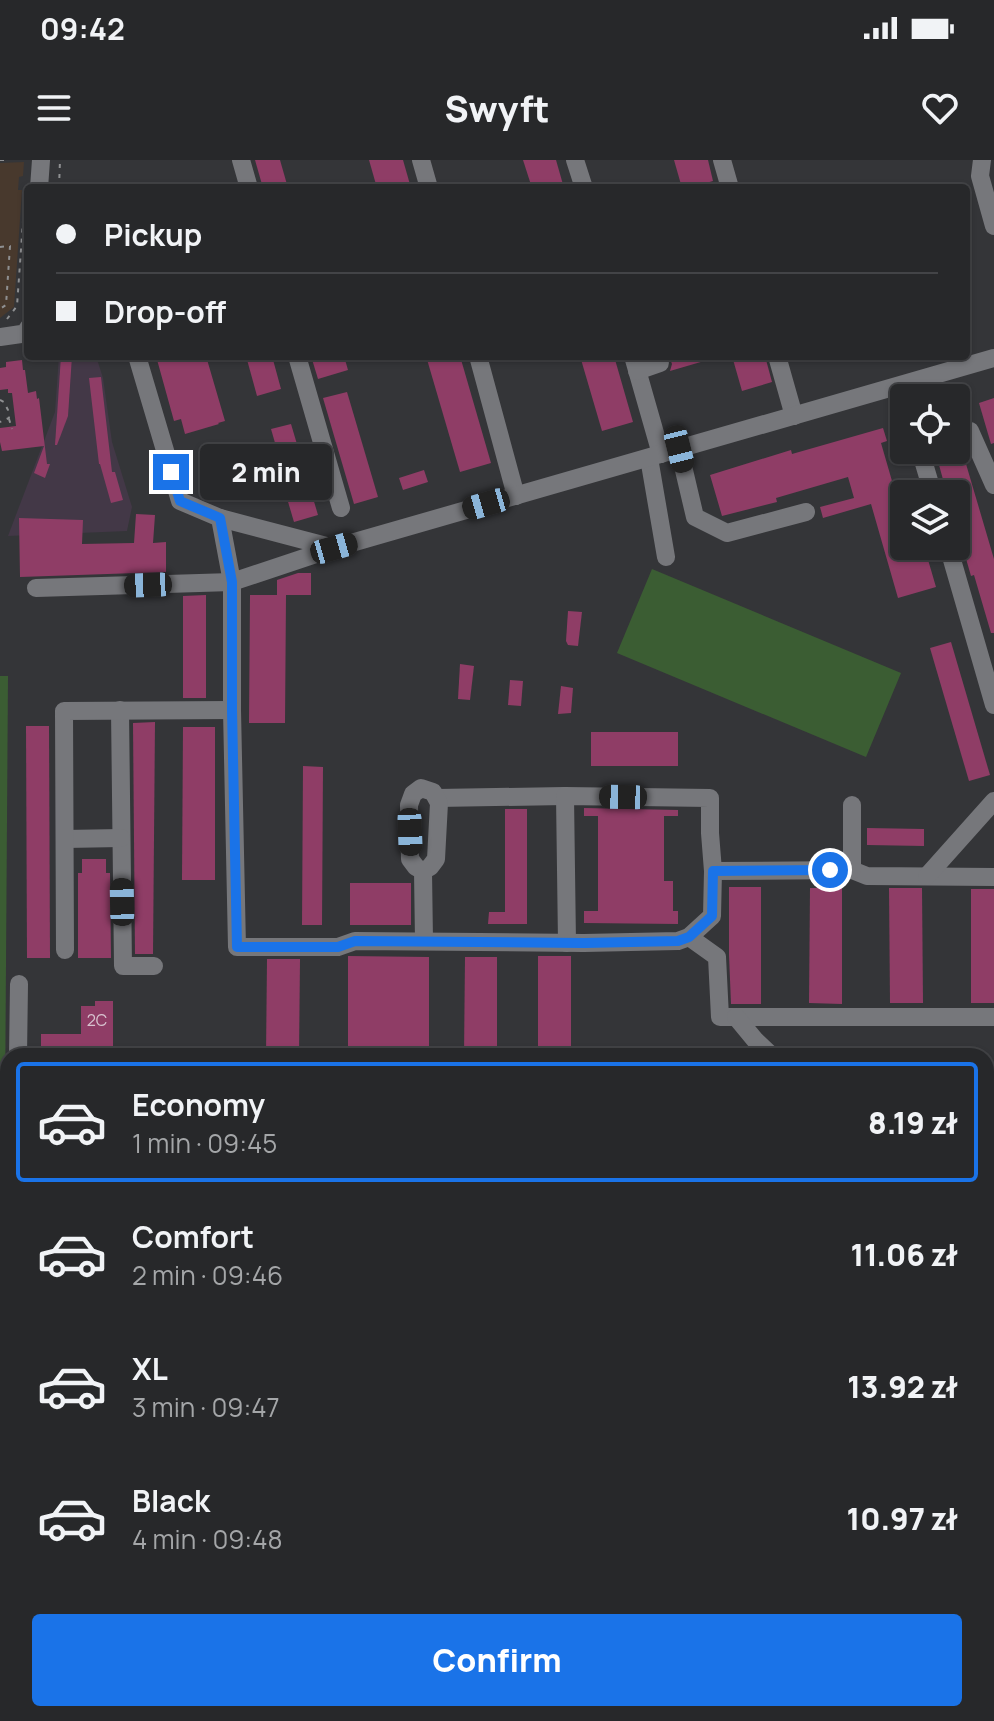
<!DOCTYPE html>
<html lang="en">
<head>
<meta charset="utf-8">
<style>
	:root { --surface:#27282a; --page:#2f3032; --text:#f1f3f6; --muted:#a4a6a8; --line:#434447; --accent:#1a73e8 }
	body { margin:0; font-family:Manrope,sans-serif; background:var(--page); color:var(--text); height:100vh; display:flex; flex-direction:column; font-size:30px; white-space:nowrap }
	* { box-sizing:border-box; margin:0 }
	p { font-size:26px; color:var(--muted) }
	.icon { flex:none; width:44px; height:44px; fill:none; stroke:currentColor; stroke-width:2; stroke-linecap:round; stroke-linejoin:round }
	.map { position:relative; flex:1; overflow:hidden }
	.drawer { position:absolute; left:0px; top:888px; width:994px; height:674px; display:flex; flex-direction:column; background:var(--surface); border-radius:24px 24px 0 0; box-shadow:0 2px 6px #0004,0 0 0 2px var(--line) }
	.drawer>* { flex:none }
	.top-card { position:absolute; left:24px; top:24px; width:946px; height:176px; border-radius:8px; box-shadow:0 2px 6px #0004,0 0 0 2px var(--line); display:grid; align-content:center; height:176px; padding:0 32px; background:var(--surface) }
	.controls { position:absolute; left:890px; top:224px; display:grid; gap:16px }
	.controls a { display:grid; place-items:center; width:80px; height:80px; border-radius:8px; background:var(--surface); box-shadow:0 2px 6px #0004,0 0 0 2px var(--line); font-size:40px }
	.end { position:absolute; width:36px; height:36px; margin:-18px; border:10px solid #1a73e8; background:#fff; box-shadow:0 0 0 4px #fff }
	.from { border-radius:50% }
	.bubble { position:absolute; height:56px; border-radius:8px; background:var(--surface); box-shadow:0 2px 6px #0004,0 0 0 2px var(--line); font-size:26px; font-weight:800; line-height:56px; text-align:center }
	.car { position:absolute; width:24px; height:48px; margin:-24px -12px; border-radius:10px; box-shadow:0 0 6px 2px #0007; background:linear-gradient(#222 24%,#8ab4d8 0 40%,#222 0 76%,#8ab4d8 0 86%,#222 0) }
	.top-card b { display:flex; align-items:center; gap:28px; height:76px; font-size:30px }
	.top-card b+b { border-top:2px solid var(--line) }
	.top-card i { width:20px; height:20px; background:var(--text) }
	ul { padding:14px 0 0; list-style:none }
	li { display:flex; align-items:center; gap:24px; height:120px; margin:0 16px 12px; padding:0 16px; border:4px solid transparent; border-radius:8px }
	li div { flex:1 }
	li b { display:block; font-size:30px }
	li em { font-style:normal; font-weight:800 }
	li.selected { border-color:var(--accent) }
	li>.icon { width:72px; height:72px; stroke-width:1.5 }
	.action { display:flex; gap:16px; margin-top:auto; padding:16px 32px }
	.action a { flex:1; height:92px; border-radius:8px; background:var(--accent); color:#fff; font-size:32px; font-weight:800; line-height:92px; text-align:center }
	.status { display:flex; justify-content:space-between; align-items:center; height:56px; padding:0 40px; background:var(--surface); direction:ltr }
	.status svg { height:22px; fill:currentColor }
	header { display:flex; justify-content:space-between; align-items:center; height:104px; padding:0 32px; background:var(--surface); font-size:36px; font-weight:800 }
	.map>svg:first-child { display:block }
	.industrial { fill:#433847 }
	.education { fill:#48392d }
	.green { fill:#3b5d33 }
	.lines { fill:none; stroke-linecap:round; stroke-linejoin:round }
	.stream { stroke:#011053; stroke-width:4 }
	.building { fill:#8f3d66 }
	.path { stroke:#8f9092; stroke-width:2; stroke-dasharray:4 6; stroke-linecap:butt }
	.minor { stroke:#76777b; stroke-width:18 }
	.major { stroke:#c47c85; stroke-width:22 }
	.route { stroke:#1a73e8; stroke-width:10 }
	.labels { text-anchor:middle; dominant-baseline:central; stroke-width:8; stroke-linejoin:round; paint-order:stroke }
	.number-label { font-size:16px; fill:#d7c3cf }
</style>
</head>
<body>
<div class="status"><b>09:42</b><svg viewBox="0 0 49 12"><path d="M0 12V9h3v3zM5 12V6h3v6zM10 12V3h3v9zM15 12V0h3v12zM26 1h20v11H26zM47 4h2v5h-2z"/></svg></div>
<header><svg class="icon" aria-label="menu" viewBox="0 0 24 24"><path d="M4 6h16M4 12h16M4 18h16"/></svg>Swyft<svg class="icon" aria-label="heart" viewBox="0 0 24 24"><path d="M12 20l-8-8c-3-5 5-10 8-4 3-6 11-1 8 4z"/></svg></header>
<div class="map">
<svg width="994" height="1561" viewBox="0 0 994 1561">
	<rect width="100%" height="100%" fill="#343538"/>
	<polygon class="industrial" points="59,196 96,196 103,218 112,282 132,347 127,371 8,376 55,252"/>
	<g class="education">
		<polygon points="24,2 23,16 19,17 18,30 22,30 14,147 0,158 0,3"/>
		<rect x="986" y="1079" width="8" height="173"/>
	</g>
	<g class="green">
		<polygon points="652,409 901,513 866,597 617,493"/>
		<polygon points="0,516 8,516 5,947 0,947"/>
		<polygon points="0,1081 8,1081 8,1554 986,1554 986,1252 994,1252 994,1561 0,1561"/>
	</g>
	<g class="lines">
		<g class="stream">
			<polyline points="0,1247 8,1255"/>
			<polyline points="317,1554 321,1561"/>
		</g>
	</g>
	<g class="building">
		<polygon points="255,0 280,0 288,28 263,28"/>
		<polygon points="369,0 403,0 411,28 377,28"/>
		<polygon points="523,0 556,0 564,28 532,28"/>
		<polygon points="674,0 708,0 713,21 689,28 682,28"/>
		<polygon points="61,196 72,196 68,256 57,285 55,285"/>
		<polygon points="156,196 206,196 225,261 218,263 219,264 185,274 181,259 174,261"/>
		<polygon points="246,196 272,196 281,229 257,236"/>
		<polygon points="311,196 344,196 348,210 318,219"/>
		<polygon points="426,196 460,196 491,303 460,312"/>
		<polygon points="580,196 614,196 633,262 602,271"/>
		<polygon points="669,196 710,196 711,199 670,211 672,204"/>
		<polygon points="732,196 765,196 772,222 742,231"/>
		<polygon points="22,200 23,210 25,210 28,233 36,231 37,239 39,238 47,304 50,304 45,318 34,313 44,286 2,291 0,282 0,268 16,266 12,233 8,233 8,229 0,230 0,208 6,207 6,202"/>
		<polygon points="101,217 112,312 115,312 123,340 111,343 100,304 99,304 89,218"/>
		<polygon points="347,232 378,337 354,344 323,238"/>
		<polygon points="994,238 994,283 991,284 979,243"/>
		<polygon points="291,264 302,301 282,307 271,269"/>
		<polygon points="883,268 887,281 881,283 901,352 904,352 904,386 924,386 936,427 898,438 871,344 823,358 820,347 854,338 848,317 776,338 777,342 722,356 710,315 791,290 792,294"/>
		<polygon points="961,287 994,399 994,473 991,473 974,415 971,416 956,364 956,334 947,334 936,294 956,290 956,288"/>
		<polygon points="424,310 428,322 403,330 399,318"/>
		<polygon points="310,328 318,355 294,362 286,335"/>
		<polygon points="136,354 155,355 153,383 166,382 166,412 20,417 19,358 83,360 82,384 134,383"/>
		<polygon points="298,413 311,413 311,435 286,435 285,563 249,563 250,435 277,435 277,420"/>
		<polygon points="206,435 206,538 183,538 183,436"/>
		<polygon points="568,451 582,452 578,486 568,485 566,481"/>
		<polygon points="951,482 990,615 969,621 930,488"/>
		<polygon points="460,504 474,506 470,540 458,539"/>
		<polygon points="510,520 523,521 521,546 508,545"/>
		<polygon points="561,526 573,528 571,553 558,554"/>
		<polygon points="155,562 153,794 135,794 133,563"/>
		<polygon points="26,566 49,566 50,798 27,798"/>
		<polygon points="183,567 215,567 215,720 182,720"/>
		<rect x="591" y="572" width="87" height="34"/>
		<polygon points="303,606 323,607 322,765 302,765"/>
		<polygon points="584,648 678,650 678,656 664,656 664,721 673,721 673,751 678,751 678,764 584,763 584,751 598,751 598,656 584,656"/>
		<polygon points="505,649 527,649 527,764 488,764 489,752 505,752"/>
		<polygon points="867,668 924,669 924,686 867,685"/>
		<polygon points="82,699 106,699 106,713 110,713 111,798 78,798 78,713 82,713"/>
		<rect x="350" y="723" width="61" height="42"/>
		<polygon points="729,727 761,727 761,844 731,844 729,795"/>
		<polygon points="810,728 842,728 842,844 809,843"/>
		<polygon points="889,728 922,728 923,843 890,843"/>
		<rect x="971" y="729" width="23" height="114"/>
		<polygon points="348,796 429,797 429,896 348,896"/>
		<rect x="538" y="796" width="33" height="100"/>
		<polygon points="465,797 497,797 497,896 464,896"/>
		<polygon points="267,799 300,799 299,896 266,896"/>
		<polygon points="95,841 113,841 113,889 108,889 108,896 41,896 41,874 81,874 81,846 95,846"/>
	</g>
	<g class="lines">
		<g class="path">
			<polyline points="0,0 8,0"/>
			<polyline points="59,28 60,0"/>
			<polyline points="0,87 10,86 6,145 0,149"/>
			<polyline points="7,159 17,146 25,33"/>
			<polyline points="0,240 4,242 8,250 9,258 0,262"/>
			<polyline points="9,259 12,269"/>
			<polyline points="989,1095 990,1143"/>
			<polyline points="0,1110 8,1110"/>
			<polyline points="986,1143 994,1143"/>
			<polyline points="986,1170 986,1179"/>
			<polyline points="0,1183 8,1183"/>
			<polyline points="0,1220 8,1228"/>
			<polyline points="0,1334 8,1334"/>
			<polyline points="0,1395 8,1395"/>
			<polyline points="0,1457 8,1457"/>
			<polyline points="0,1519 8,1519"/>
			<polyline points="986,1549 987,1551"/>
			<polyline points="108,1554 108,1561"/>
			<polyline points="453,1554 731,1561"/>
		</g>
		<g class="minor">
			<polyline points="241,0 249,28"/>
			<polyline points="421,0 429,28"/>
			<polyline points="575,0 584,28"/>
			<polyline points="722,0 730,28"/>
			<polyline points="982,0 980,16 994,66"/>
			<polyline points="39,28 41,0"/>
			<polyline points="0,177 28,173 28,168"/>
			<polyline points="137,196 180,341 220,358 232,422 232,550 237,787 338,787 355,781 584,783 678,781 689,777 712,756 713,711 852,710 867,716 994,717"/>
			<polyline points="297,196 341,348"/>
			<polyline points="478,196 516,336"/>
			<polyline points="633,196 661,294"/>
			<polyline points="777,196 794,256"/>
			<polyline points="637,211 660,203"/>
			<polyline points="956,275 970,271 994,325"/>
			<polyline points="679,289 695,357 727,373 806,352"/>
			<polyline points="920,290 933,334"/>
			<polyline points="649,298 666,397"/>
			<polyline points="220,358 334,388"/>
			<polyline points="948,386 994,545"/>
			<polyline points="36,428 232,422 334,388 994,198"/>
			<polyline points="120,550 123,806 154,806"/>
			<polyline points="437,638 565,636"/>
			<polyline points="852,645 852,710"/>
			<polyline points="65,679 121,678"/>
			<polyline points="423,711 430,707 436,699 439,643 433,632 421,628 413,634 409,645 410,699 416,707 423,711 424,781"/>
			<polyline points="927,716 994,641"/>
			<polyline points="689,777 717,797 720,857 994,857"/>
			<polyline points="567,783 565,636 710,638 710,673 713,711"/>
			<polyline points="65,790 64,551 232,550"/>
			<polyline points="736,857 755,880 772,896"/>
			<polyline points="18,896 19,824"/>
		</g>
		<g class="major">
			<polyline points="0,1022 8,1022"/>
			<polyline points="986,1023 994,1023"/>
			<polyline points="986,1043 994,1043"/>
			<polyline points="0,1044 8,1044"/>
		</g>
	</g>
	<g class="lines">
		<polyline class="route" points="171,312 180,341 220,358 232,422 232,550 237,787 338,787 355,781 584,783 678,781 689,777 712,756 713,711 830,710"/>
	</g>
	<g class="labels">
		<g class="number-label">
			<text x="97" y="860">2C</text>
		</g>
	</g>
</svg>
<div class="controls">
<a><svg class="icon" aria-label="locate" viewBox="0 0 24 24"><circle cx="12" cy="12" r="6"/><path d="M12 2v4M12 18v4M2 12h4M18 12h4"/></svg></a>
<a><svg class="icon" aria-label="layers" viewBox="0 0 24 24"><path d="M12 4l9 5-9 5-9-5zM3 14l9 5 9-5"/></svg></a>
</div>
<i class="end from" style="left:830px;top:710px"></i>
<i class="end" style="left:171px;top:312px"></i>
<div class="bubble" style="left:200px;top:284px;width:132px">2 min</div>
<i class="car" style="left:679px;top:289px;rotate:166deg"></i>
<i class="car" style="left:486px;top:344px;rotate:254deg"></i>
<i class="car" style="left:334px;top:388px;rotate:74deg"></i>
<i class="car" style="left:148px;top:425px;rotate:268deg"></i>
<i class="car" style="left:623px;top:637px;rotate:271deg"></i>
<i class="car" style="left:410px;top:672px;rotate:178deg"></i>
<i class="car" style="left:122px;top:742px;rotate:359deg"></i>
<div class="top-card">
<b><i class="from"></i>Pickup</b>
<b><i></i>Drop-off</b>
</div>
<section class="drawer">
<ul>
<li class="selected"><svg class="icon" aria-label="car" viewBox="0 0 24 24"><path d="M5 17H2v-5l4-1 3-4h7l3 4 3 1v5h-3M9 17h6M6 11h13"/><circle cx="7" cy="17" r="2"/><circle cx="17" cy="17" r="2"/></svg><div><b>Economy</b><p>1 min · 09:45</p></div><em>8.19 zł</em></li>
<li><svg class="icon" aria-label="car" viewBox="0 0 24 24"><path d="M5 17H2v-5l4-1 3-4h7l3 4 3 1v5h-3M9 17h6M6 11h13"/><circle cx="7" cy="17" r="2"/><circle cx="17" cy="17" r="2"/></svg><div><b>Comfort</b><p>2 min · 09:46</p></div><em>11.06 zł</em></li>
<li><svg class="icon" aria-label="car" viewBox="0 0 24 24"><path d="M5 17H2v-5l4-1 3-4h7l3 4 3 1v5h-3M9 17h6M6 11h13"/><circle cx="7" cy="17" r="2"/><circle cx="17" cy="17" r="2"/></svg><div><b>XL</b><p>3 min · 09:47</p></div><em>13.92 zł</em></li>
<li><svg class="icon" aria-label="car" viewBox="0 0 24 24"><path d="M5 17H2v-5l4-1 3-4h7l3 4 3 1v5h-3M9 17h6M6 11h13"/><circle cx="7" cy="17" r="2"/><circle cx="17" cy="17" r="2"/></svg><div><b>Black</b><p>4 min · 09:48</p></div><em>10.97 zł</em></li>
</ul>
<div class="action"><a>Confirm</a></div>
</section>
</div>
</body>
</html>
